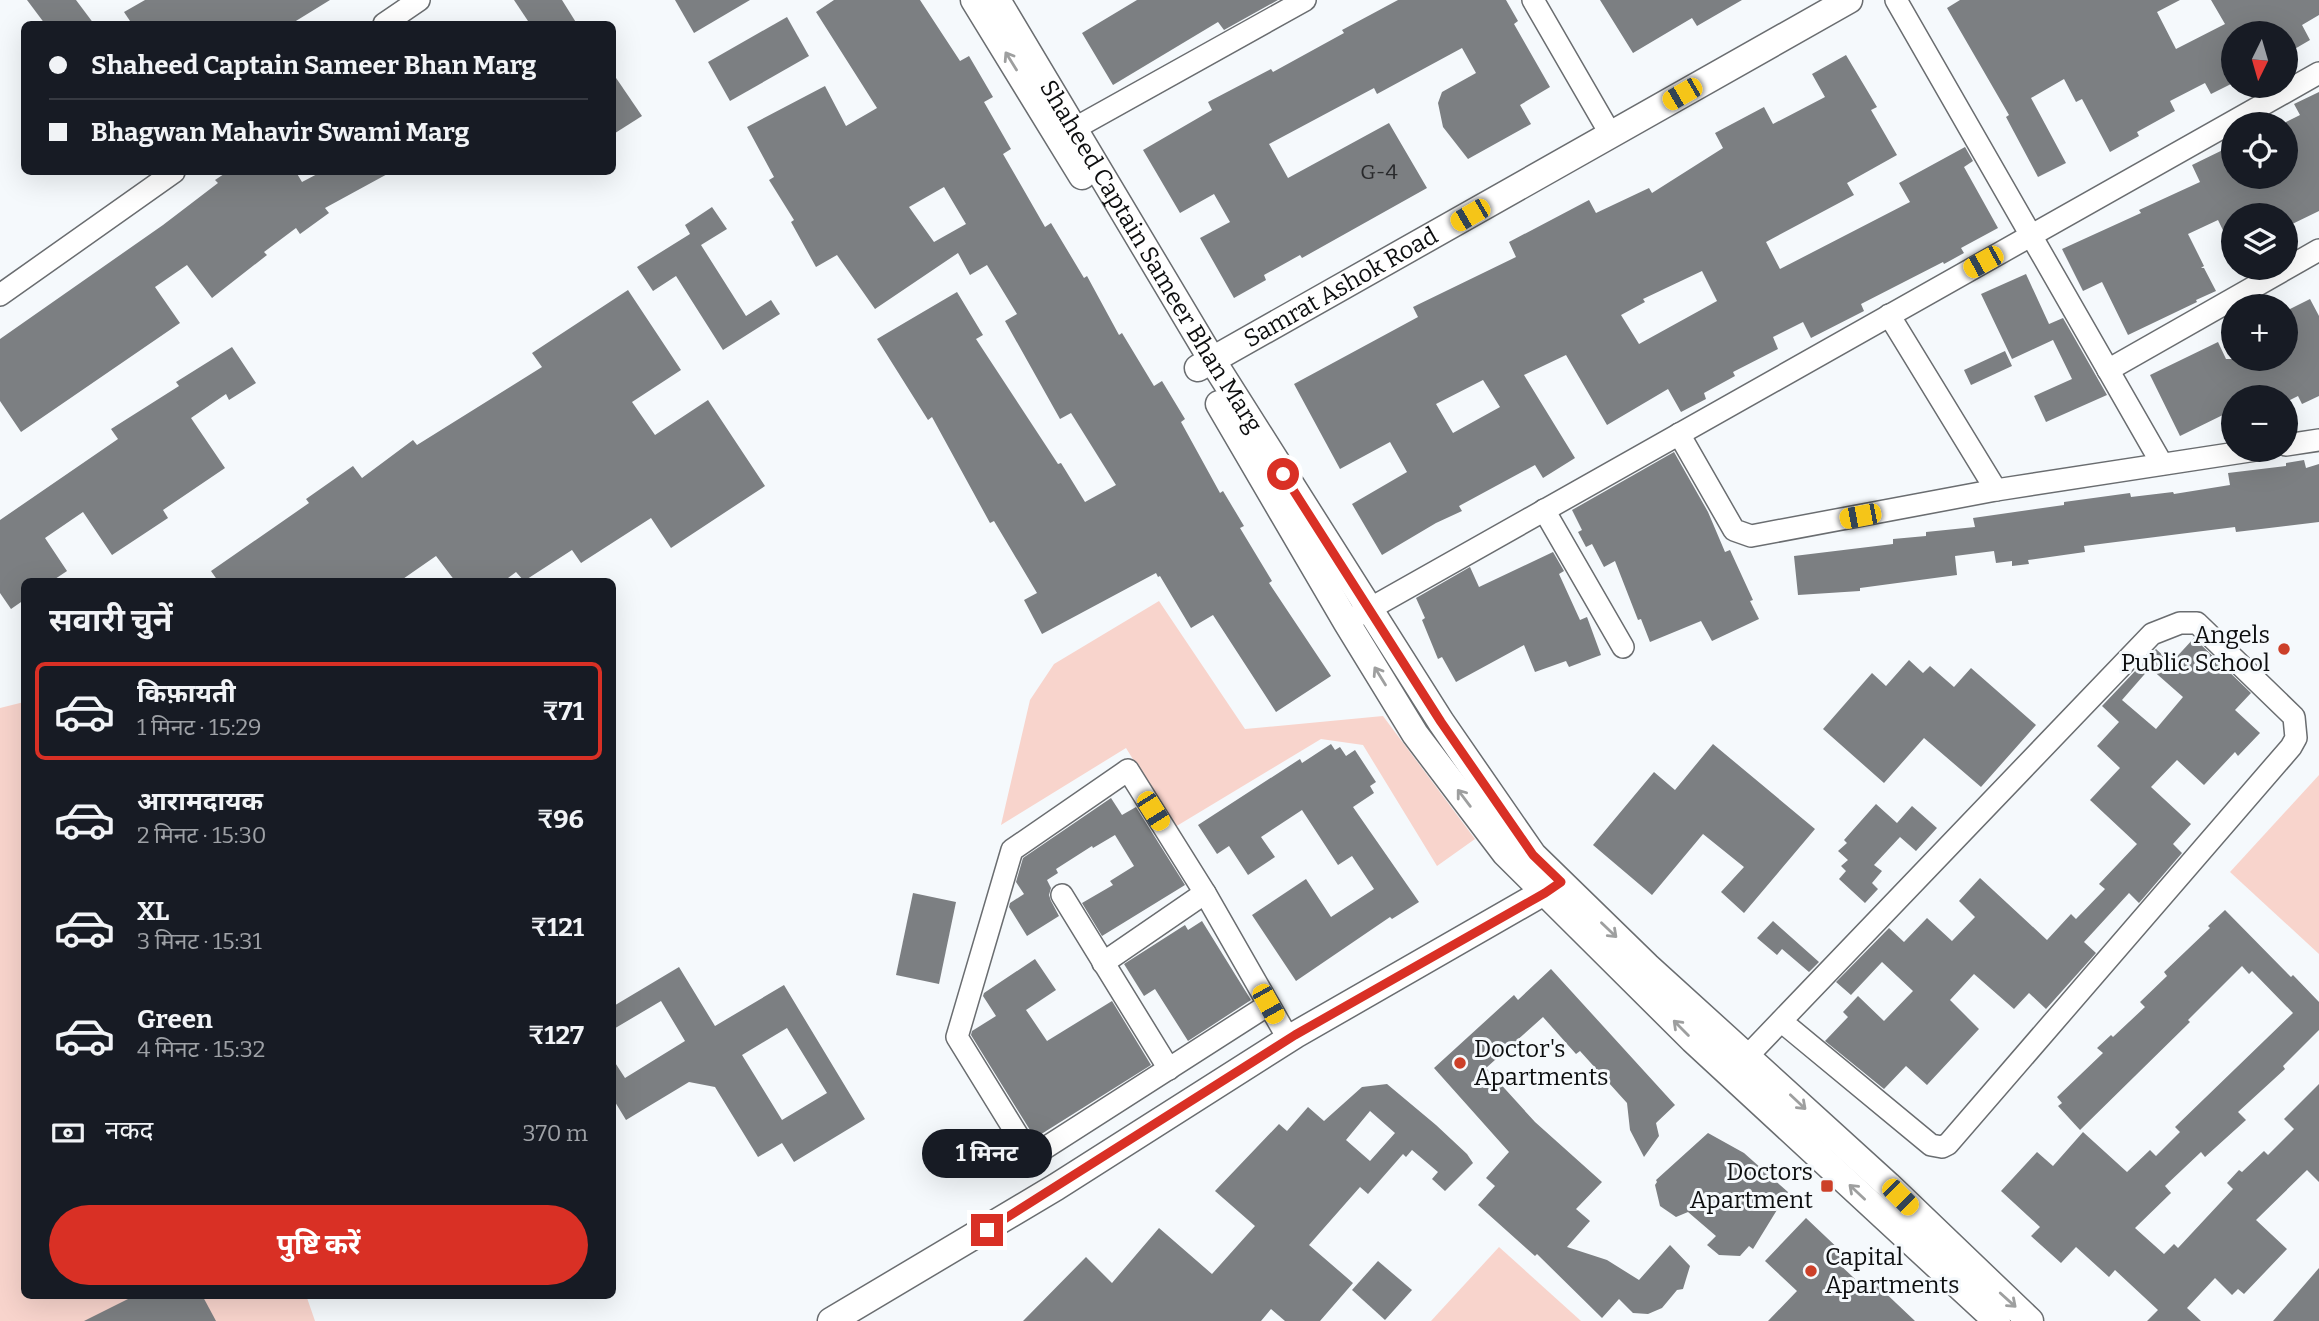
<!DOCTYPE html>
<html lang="hi">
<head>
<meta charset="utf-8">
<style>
	:root { --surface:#171b24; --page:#242831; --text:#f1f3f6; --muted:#9ea1a6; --line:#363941; --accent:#d93025 }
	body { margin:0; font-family:Bitter,"Noto Sans Devanagari",serif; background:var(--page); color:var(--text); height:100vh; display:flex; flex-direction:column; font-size:26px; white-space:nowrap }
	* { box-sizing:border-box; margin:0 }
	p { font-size:23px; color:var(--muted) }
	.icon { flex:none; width:38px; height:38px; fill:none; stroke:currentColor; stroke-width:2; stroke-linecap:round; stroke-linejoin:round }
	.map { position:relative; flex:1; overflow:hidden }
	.side { position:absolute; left:21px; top:578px; width:595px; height:721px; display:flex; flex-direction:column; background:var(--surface); border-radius:10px; box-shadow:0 7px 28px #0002 }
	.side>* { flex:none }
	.top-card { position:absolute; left:21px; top:21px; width:595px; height:154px; border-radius:10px; box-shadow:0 7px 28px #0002; display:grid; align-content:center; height:154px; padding:0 28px; background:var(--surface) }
	.needle { width:46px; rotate:185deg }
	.fabs { position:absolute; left:2221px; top:21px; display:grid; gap:14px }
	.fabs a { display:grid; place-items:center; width:77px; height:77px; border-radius:50%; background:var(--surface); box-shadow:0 7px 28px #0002; font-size:35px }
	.end { position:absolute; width:32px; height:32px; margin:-16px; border:9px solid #d93025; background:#fff; box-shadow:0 0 0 4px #fff }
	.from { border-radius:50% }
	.bubble { position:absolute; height:49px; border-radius:24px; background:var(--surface); box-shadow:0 7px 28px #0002; font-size:23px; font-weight:700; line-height:49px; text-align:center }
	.car { position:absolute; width:21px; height:42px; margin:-21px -10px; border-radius:9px; box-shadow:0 0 5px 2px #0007; background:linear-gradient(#f5c518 24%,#345 0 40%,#f5c518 0 76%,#345 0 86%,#f5c518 0) }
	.top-card b { display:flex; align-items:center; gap:24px; height:66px; font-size:26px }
	.top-card b+b { border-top:2px solid var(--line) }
	.top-card i { width:18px; height:18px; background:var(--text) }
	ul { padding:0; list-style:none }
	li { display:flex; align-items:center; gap:21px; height:98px; margin:0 14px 10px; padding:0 14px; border:4px solid transparent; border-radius:10px }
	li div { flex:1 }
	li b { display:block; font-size:26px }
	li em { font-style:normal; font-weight:700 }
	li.selected { border-color:var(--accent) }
	li>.icon { width:63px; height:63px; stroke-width:1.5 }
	h2 { padding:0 28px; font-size:32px; line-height:84px }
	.pay { display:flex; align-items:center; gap:18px; height:77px; padding:0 28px; font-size:26px }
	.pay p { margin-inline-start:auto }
	.cta { display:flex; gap:14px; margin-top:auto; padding:14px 28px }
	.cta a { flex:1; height:80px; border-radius:42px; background:var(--accent); color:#fff; font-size:28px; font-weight:700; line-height:80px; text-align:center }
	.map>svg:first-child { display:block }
	.green { fill:#f8d4cc }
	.building { fill:#7c7f82; fill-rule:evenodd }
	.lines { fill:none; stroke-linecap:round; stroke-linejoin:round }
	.minor-casing { stroke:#6a6d70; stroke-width:24 }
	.tertiary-casing { stroke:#6a6d70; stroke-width:29 }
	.minor { stroke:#fff; stroke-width:21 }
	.tertiary { stroke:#fff; stroke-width:26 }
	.oneway { stroke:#9e9f9f }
	.route { stroke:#d93025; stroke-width:9 }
	.poi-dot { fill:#cc4029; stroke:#f5f9fc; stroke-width:2.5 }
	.labels { text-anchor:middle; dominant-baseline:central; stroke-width:6; stroke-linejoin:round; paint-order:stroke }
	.number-label { font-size:21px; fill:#292a2c }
	.street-label { font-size:24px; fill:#0d0e0f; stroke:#f5f9fc }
	.poi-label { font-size:24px; fill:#0d0e0f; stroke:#f5f9fc; text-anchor:end }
</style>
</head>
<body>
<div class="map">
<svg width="2319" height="1321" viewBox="0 0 2319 1321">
	<rect width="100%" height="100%" fill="#f5f9fc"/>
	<g class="green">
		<polygon points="1159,601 1245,729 1383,716 1475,839 1437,866 1363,745 1321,739 1175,827 1126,748 1001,825 1030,700 1054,664"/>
		<polygon points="24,702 24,1295 306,1295 315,1321 0,1321 0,708"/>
		<polygon points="2319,775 2319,954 2230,872"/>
		<polygon points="1499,1247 1581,1321 1431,1321"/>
	</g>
	<g class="building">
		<polygon points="27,0 76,0 94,24 45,24"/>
		<polygon points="145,0 330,0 291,24 132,24 124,12"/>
		<polygon points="514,0 562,0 577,24 530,24"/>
		<polygon points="675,0 750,0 694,33"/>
		<path d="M834,0H920L960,61L969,56L993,97L984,102L1011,149L1003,154L1045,227L1051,223L1084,278L1087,276L1119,335L1122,333L1154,386L1162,381L1185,419L1181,422L1220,493L1223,491L1244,526L1240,528L1272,581L1269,583L1331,676L1276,712L1213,615L1191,628L1160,576L1158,577L1156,573L1042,634L1024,600L1037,593L994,521L990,523L932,417L928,420L877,339L957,292L983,335L976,339L1058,464L1061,463L1085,502L1116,485L1071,413L1060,419L1005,321L1017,314L987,265L970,275L958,253L875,309L837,255L816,267L791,222L794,220L769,180L774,177L747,127L825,86L846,126L877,108L816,12ZM944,187L966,224L934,242L909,207Z"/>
		<polygon points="1137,0 1278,0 1224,30 1218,22 1113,85 1082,33"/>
		<polygon points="1398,0 1506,0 1518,21 1514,24 1550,87 1520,105 1531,124 1468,159 1443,127 1438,103 1442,92 1476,73 1462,48 1377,94 1374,88 1269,144 1288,178 1389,123 1427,188 1302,258 1300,255 1264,275 1266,280 1234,298 1200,238 1230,222 1214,194 1180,213 1143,150 1212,110 1208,102 1271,69 1273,72 1344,33 1342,30"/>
		<polygon points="1600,0 1742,0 1697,26 1692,18 1633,53"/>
		<polygon points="1960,0 2180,0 2157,12 2176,49 2225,24 2211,0 2319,0 2319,15 2302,25 2310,40 2286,54 2286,33 2233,33 2233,83 2211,94 2205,83 2170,101 2175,111 2137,132 2139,136 2110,152 2082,99 2076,102 2064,79 2031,98 2066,163 2038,177 2006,117 2009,115 1947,8"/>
		<polygon points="787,17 809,56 730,101 708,62"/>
		<path d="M1846,55L1877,107L1871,110L1897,155L1847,183L1854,195L1766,242L1780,269L1910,202L1899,183L1965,147L1973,161L1964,167L1998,228L1961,248L1964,253L1944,264L1943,262L1861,304L1864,311L1811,338L1803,322L1773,337L1778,349L1733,372L1735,376L1704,393L1706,399L1681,412L1668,389L1607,425L1566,355L1524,375L1575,458L1543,478L1535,465L1459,506L1462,511L1436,523L1382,555L1352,504L1407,472L1390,442L1340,469L1294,384L1418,317L1413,307L1516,257L1509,242L1589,200L1596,213L1649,188L1652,193L1723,148L1715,133L1764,107L1773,124L1825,97L1812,74ZM1702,271L1717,301L1639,344L1621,315L1645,302L1643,299ZM1483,380L1500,407L1453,433L1436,404Z"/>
		<polygon points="612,72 642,116 612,135"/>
		<polygon points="2319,92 2319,211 2286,227 2286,215 2233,215 2233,251 2218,220 2188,234 2204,266 2201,268 2204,268 2216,291 2196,300 2197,302 2128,335 2102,282 2083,291 2062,249 2141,213 2139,210 2200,182 2192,165 2233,145 2233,177 2286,177 2286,122 2300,115 2294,104"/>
		<polygon points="227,172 296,172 302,182 321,172 391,172 325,208 329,213 300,234 296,228 264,252 267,255 212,298 187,265 155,287 180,323 21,432 0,401 0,339 163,225 218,183 215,180"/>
		<polygon points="712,207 727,229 701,245 746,316 771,300 780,314 723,350 676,276 653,291 637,267 690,234 685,225"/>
		<polygon points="2026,274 2049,324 2063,318 2107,395 2046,422 2034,396 2072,379 2053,340 2012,359 1981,294"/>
		<polygon points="628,290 681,370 632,402 655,435 708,400 765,486 671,548 651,518 581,563 572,550 524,581 516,572 504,581 455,581 436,556 400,581 218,581 211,571 309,503 306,499 353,466 362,478 413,440 417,445 542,367 532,353"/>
		<polygon points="2310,299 2319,316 2319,396 2302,404 2298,396 2286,402 2286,397 2233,397 2233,410 2180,436 2150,375 2218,342 2226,359 2286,359 2286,311"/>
		<polygon points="232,347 256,383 229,400 226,394 191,418 225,468 163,510 168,518 112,555 83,512 45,538 67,571 52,581 24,581 24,600 11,609 0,593 0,520 118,439 111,429 179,386 176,382"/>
		<polygon points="2005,351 2012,366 1971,385 1964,370"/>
		<polygon points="1674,452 1708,512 1725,552 1730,550 1753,600 1750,601 1759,619 1712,641 1701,621 1650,642 1641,619 1638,620 1615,561 1604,567 1592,544 1586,547 1578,532 1582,530 1572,510"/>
		<polygon points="2304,460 2306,468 2319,464 2319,522 2236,532 2235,527 2084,546 2085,552 2028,560 2029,564 2012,566 2012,561 1996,563 1994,551 1955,556 1957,575 1860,588 1860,591 1798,595 1794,556 1893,544 1893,539 1926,536 1926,532 1975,527 1973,518 2064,505 2064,502 2130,493 2131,497 2173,492 2174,494 2230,485 2228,473 2286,466 2286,463"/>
		<polygon points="1553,552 1564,571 1559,574 1580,620 1587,617 1601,655 1569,667 1566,661 1535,672 1524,645 1456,682 1442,657 1438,659 1422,620 1425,618 1416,598 1470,567 1479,587"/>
		<path d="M2194,638L2251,693L2235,710L2260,733L2238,756L2235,752L2204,785L2177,760L2151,787L2191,824L2173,844L2182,853L2139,903L2129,893L2084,942L2096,953L2046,1009L2029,993L2014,1009L1974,974L1950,1000L1979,1029L1927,1085L1906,1066L1884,1089L1825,1041L1848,1017L1843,1012L1858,996L1884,1021L1913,991L1882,962L1851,995L1836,982L1889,928L1904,942L1927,918L1952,941L1975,917L1959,901L1980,878L2047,940L2071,914L2076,919L2105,889L2099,884L2137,844L2090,800L2120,768L2097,746L2119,722L2102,706L2156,649L2171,663ZM2150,668L2183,697L2156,729L2122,700Z"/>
		<polygon points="1909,660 1923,673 1930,666 1954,687 1971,668 2036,725 1981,787 1924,738 1884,783 1823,729 1872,673 1886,686"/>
		<polygon points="1331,744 1335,750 1340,747 1346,756 1355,750 1376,782 1370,786 1374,793 1353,807 1419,902 1392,919 1390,917 1296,981 1252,915 1306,879 1331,917 1374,889 1352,856 1338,865 1302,810 1261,837 1275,857 1248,875 1229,846 1217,854 1198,825 1300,759 1302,763"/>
		<polygon points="1713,744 1815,829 1744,913 1721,892 1744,867 1703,834 1652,895 1593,845 1654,772 1675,790"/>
		<polygon points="1111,798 1122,815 1136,807 1185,885 1102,936 1082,903 1113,885 1110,881 1134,866 1115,835 1093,848 1092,846 1056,869 1058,873 1047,880 1051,888 1049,895 1051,901 1059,916 1027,936 1009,907 1010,903 1024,894 1016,882 1023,858"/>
		<polygon points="1876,804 1897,823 1912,806 1937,828 1916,851 1900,837 1874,865 1882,871 1872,883 1878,889 1865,903 1839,879 1846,871 1841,866 1848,860 1838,851 1847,843 1844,840"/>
		<polygon points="913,893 956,902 939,984 896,975"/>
		<polygon points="2225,910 2291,977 2293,975 2319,1002 2319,1030 2283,1066 2285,1069 2238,1112 2246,1120 2205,1157 2201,1152 2165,1186 2171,1193 2135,1228 2164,1254 2174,1244 2178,1248 2233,1189 2227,1183 2239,1170 2242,1172 2264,1151 2268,1155 2294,1129 2284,1119 2319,1084 2319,1182 2307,1170 2256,1220 2287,1249 2244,1294 2238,1289 2232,1295 2215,1278 2187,1308 2201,1321 2147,1321 2158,1310 2115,1270 2109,1277 2076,1247 2061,1263 2031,1236 2040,1227 2001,1191 2037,1152 2053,1166 2083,1132 2127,1172 2150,1150 2156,1156 2180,1132 2175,1127 2293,1013 2252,971 2249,974 2242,966 2188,1020 2190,1022 2080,1130 2058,1106 2062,1103 2057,1097 2103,1053 2097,1048 2111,1035 2113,1037 2145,1007 2140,1002 2167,976 2164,972 2210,928 2208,926"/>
		<polygon points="1202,921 1251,1000 1188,1041 1155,989 1144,996 1124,964 1185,925 1188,930"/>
		<polygon points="1773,921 1819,962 1809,972 1782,949 1777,955 1757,938"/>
		<polygon points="1035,959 1056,990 1026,1010 1047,1041 1112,1001 1151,1065 1035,1138 971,1035 972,1031 996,1016 983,996 984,993"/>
		<path d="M679,967L715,1026L784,985L865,1119L794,1162L782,1143L758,1157L715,1087L689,1082L626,1120L612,1097V1058L625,1078L685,1041L661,1001L612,1030V1007ZM787,1028L827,1093L782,1120L742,1055Z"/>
		<polygon points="1551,969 1675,1105 1656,1123 1659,1136 1644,1157 1630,1130 1627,1103 1580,1051 1576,1054 1543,1017 1486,1068 1535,1122 1602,1182 1576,1209 1590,1221 1567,1247 1607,1260 1639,1280 1670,1245 1690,1266 1683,1289 1677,1290 1662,1308 1648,1314 1633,1313 1619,1299 1602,1318 1537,1254 1535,1256 1478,1205 1495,1186 1486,1178 1509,1152 1434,1068 1514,995 1518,1000"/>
		<path d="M1387,1084L1436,1125L1467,1154L1473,1163L1445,1191L1432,1179L1438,1172L1412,1150L1406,1157L1403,1154L1368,1194L1360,1187L1309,1245L1353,1283L1320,1321H1285L1271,1309L1261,1321H1023L1086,1257L1112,1283L1159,1228L1212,1274L1255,1226L1215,1191L1279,1124L1287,1131L1308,1107L1324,1121L1362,1087ZM1370,1111L1395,1133L1370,1161L1346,1140Z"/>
		<polygon points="1708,1133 1744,1153 1788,1192 1753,1249 1749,1246 1740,1256 1719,1255 1707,1245 1716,1236 1688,1212 1676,1217 1660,1206 1655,1185 1657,1182 1656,1180"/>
		<polygon points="1806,1218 1845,1255 1838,1263 1870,1293 1877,1285 1915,1321 1768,1321 1797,1291 1765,1261"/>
		<polygon points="1378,1261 1412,1290 1385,1320 1352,1290"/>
		<polygon points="2319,1268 2319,1321 2273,1321"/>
		<polygon points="136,1295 202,1295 216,1321 84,1321"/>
	</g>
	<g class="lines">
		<defs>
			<g id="minor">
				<polyline points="1533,0 1611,135"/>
				<polyline points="1896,0 2162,464"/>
				<polyline points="384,24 419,0"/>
				<polyline points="1061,136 1305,0"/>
				<polyline points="0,295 174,172"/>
				<polyline points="1889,315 1996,490"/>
				<polyline points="2108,370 2319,250"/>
				<polyline points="1679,434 1734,530 1751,536 1996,490 2256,450"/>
				<polyline points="2286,445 2319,440"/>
				<polyline points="1544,510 1623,647"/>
				<polyline points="1357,616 2319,73"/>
				<polyline points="1062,895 1169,1069"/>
				<polyline points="1103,963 1205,893"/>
				<polyline points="1268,1005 1031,1157 957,1037 1012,850 1128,770 1205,893 1289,1040"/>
				<polyline points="1736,1068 1781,1021 2152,634 2180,623 2197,623 2294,717 2296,738 2291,747 1948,1144 1942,1147 1931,1145 1781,1021"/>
			</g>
			<g id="tertiary">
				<polyline points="974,0 1082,176"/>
				<path id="s1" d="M997,0L1212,360L1441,722L1533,855L1647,966L1888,1185L2030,1321"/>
				<path id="s2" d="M1198,368L1849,0"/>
				<polyline points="1219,404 1347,623 1415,734 1505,853 1693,1040 1997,1321"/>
				<polyline points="831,1321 1056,1187 1295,1035 1558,884"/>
			</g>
		</defs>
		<use href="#minor" class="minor-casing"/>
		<use href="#tertiary" class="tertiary-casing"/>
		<use href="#minor" class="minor"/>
		<use href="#tertiary" class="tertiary"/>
	</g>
	<defs><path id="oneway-shaft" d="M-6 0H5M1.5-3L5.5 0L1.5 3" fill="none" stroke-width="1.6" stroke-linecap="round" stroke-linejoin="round" transform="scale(1.75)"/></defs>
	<g class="oneway">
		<use href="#oneway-shaft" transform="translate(1011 61) rotate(-122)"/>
		<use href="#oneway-shaft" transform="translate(1380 676) rotate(-122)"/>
		<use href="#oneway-shaft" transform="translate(1464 798) rotate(-127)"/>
		<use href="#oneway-shaft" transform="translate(1609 930) rotate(44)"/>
		<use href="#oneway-shaft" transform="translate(1681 1028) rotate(-135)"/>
		<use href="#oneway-shaft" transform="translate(1798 1102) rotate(43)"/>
		<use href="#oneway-shaft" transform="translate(1857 1192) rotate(-137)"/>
		<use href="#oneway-shaft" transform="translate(2008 1300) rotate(42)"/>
	</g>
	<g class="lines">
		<polyline class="route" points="987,1230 1295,1035 1545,893 1561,882 1533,855 1441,722 1283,474"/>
	</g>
	<g class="poi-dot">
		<circle cx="2284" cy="649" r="7"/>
		<circle cx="1460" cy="1063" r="7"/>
		<rect x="1820" y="1179" width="14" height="14" rx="3.5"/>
		<circle cx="1811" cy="1271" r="7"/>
	</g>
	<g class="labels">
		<g class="number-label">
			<text x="1379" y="172">G-4</text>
		</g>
		<g class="street-label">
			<text stroke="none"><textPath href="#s1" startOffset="299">Shaheed Captain Sameer Bhan Marg</textPath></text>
			<text stroke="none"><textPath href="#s2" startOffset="164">Samrat Ashok Road</textPath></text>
		</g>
		<g class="poi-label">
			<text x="2270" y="635">Angels<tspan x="2270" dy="28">Public School</tspan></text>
			<text x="1474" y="1049" text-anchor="start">Doctor's<tspan x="1474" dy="28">Apartments</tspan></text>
			<text x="1813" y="1172">Doctors<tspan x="1813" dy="28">Apartment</tspan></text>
			<text x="1825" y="1257" text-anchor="start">Capital<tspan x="1825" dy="28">Apartments</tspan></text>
		</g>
	</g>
</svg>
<div class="fabs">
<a><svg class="needle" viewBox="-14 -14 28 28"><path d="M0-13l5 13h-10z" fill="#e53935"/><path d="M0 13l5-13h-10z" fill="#9ea1a6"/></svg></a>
<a><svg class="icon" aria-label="locate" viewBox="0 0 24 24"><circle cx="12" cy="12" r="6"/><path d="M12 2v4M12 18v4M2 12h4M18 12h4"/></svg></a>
<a><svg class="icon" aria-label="layers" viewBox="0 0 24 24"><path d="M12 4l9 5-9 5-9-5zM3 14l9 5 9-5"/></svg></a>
<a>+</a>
<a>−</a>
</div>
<i class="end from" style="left:1283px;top:474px"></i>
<i class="end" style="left:987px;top:1230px"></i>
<div class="bubble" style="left:922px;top:1129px;width:130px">1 मिनट</div>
<i class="car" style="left:1682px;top:94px;rotate:240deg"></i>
<i class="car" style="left:1470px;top:215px;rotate:240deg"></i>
<i class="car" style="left:1983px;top:262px;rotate:241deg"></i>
<i class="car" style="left:1860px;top:516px;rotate:259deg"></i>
<i class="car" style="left:1153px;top:811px;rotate:148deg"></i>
<i class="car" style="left:1268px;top:1004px;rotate:151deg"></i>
<i class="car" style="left:1900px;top:1197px;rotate:135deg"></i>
<div class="top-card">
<b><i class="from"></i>Shaheed Captain Sameer Bhan Marg</b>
<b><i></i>Bhagwan Mahavir Swami Marg</b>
</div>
<section class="side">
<h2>सवारी चुनें</h2>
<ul>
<li class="selected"><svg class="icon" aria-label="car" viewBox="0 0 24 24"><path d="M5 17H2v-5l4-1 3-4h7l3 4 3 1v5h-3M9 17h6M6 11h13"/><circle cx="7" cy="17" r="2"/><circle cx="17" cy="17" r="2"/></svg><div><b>किफ़ायती</b><p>1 मिनट · 15:29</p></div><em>₹71</em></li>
<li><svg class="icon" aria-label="car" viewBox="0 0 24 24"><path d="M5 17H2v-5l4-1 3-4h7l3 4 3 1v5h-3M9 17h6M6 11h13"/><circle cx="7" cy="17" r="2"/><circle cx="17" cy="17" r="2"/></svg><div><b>आरामदायक</b><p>2 मिनट · 15:30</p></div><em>₹96</em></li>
<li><svg class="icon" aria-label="car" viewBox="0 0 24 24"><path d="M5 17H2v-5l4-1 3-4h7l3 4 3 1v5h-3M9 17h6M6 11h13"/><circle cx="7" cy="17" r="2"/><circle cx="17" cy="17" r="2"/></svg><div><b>XL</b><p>3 मिनट · 15:31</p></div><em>₹121</em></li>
<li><svg class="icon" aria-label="car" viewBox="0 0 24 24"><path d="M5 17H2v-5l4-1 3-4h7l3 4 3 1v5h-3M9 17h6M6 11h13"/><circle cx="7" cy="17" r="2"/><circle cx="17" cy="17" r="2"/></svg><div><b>Green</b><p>4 मिनट · 15:32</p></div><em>₹127</em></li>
</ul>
<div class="pay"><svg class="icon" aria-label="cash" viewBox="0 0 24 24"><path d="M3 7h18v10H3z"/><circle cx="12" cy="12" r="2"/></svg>नकद<p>370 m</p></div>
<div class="cta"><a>पुष्टि करें</a></div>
</section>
</div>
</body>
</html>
